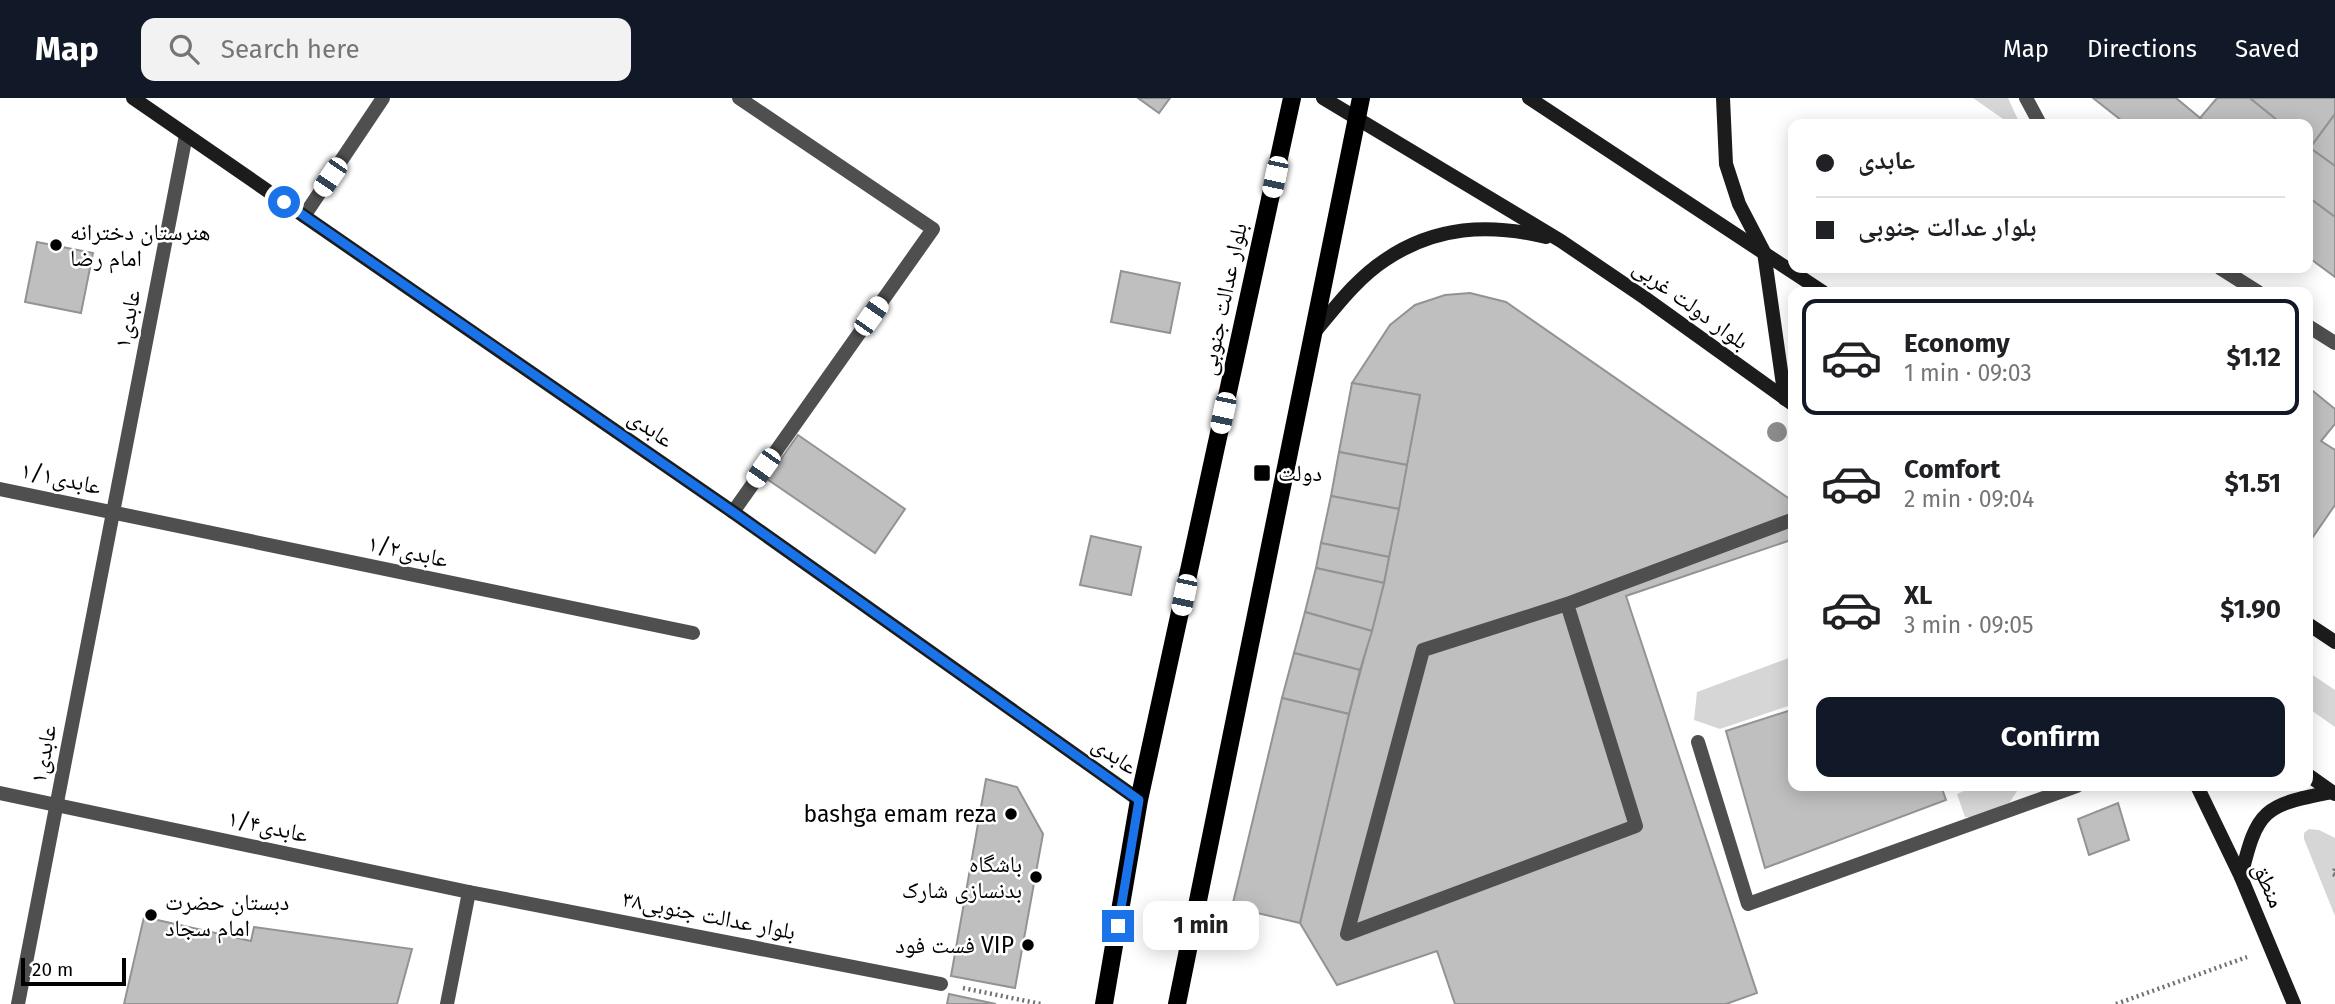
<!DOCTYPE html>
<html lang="en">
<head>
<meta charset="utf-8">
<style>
	:root { --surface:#fff; --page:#f2f2f2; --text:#202124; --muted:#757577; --line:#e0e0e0; --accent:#111827 }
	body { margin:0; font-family:"Fira Sans","Noto Naskh Arabic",sans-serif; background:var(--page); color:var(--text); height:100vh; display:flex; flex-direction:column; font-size:26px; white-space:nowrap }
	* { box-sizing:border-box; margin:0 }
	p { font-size:23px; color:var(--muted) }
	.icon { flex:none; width:38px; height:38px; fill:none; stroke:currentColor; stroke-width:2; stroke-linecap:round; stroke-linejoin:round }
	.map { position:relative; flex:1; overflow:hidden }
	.sheet { position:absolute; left:1788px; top:189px; width:525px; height:504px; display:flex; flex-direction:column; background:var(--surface); border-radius:14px; box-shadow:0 4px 18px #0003 }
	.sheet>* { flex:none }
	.hud { position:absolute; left:1788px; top:21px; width:525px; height:154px; border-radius:14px; box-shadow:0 4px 18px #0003; display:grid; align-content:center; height:154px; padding:0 28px; background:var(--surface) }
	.scale { position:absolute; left:21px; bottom:18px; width:105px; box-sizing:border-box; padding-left:7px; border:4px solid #000; border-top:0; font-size:19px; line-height:24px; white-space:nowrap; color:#000; -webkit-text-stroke:5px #fff; paint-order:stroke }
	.end { position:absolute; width:32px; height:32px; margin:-16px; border:9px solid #1a73e8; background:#fff; box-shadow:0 0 0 4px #fff }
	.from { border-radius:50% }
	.bubble { position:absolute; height:49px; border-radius:14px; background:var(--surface); box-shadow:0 4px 18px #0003; font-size:23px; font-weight:700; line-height:49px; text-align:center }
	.car { position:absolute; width:21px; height:42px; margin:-21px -10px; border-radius:9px; box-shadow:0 0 5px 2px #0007; background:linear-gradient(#fff 24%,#345 0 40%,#fff 0 76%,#345 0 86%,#fff 0) }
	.hud b { display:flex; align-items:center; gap:24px; height:66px; font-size:26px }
	.hud b+b { border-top:2px solid var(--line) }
	.hud i { width:18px; height:18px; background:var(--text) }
	ul { padding:12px 0 0; list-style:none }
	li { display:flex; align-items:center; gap:21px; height:116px; margin:0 14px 10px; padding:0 14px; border:4px solid transparent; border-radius:14px }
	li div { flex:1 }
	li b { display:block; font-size:26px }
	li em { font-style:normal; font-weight:700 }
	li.active { border-color:var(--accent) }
	li>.icon { width:63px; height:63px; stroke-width:1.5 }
	.primary-button { display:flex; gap:14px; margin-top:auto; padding:14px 28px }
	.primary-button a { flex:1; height:80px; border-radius:14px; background:var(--accent); color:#fff; font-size:28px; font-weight:700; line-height:80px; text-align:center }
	header { display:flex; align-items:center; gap:42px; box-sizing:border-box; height:98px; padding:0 35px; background:var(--accent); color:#fff }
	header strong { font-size:33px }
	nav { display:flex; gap:38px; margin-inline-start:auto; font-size:24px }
	.search { width:490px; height:63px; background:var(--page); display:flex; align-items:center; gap:18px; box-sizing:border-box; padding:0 24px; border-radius:14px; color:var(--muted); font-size:26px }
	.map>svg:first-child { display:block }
	.green { fill:#d6d6d6 }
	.building { fill:#bfbfbf; stroke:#939393; stroke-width:2 }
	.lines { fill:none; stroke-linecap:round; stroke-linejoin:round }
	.path { stroke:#717171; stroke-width:4.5; stroke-dasharray:2 3.5; stroke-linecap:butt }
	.lane { stroke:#4f4f4f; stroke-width:14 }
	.street { stroke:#4f4f4f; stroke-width:14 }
	.secondary { stroke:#1c1c1c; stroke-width:14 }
	.primary { stroke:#000; stroke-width:18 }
	.tree { fill:#8c8c8c }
	.route { stroke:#1a73e8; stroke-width:9 }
	.poi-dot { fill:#000; stroke:#fff; stroke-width:2.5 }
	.labels { text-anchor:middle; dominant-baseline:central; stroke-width:5; stroke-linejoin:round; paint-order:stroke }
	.poi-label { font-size:23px; fill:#000; stroke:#fff; text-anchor:start }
	.street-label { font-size:23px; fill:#000; stroke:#fff }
</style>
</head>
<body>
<header>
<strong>Map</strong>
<div class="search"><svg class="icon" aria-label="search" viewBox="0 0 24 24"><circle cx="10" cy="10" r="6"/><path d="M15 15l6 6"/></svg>Search here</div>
<nav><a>Map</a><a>Directions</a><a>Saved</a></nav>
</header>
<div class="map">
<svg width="2335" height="906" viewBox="0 0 2335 906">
	<rect width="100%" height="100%" fill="#fff"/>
	<g class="green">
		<polygon points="1973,0 2008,0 2020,26 2005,26 2006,23"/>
		<polygon points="1794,558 1794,606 1720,631 1694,622 1697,594"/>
		<polygon points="2308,574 2335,592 2335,629 2308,610"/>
		<polygon points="1975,688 2018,688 2019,690 2010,704 1976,719 1965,719 1957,696"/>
		<polygon points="2309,731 2319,732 2335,740 2335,818 2304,741 2304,735"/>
	</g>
	<g class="building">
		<polygon points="1138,0 1170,0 1159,15"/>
		<polygon points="2093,0 2176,0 2200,20 2195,26 2126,26"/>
		<polygon points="2217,0 2250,0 2282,26 2209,26 2200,20"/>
		<polygon points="2250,0 2335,0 2335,16 2310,50 2308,26 2282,26"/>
		<polygon points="2335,16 2335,68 2310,50"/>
		<polygon points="2310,50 2335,68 2335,119 2308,99"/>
		<polygon points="2308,99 2335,119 2335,179 2308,159"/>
		<polygon points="37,144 93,155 81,215 25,204"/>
		<polygon points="1121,173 1180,185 1170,235 1111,224"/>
		<polygon points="1470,195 1506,204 1794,404 1794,441 1626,498 1757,895 1726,906 1455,906 1437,853 1337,887 1300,825 1349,616 1384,485 1420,297 1352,285 1390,227 1415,207 1445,197"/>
		<polygon points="1352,285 1420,297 1407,367 1339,354"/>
		<polygon points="2308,289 2335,311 2335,326 2321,343 2335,352 2335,407 2308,446"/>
		<polygon points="798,337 905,411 875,455 767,381"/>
		<polygon points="1339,354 1407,367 1399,411 1331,398"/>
		<polygon points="1331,398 1399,411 1389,459 1321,445"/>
		<polygon points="1091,438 1141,449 1131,497 1080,487"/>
		<polygon points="1321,445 1389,459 1384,485 1316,470"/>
		<polygon points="1316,470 1384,485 1372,533 1305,514"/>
		<polygon points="1305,514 1372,533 1360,572 1294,555"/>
		<polygon points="1294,555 1360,572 1349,616 1282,600"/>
		<polygon points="1282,600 1349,616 1300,825 1232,809"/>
		<polygon points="1794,611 1794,688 1941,688 1946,702 1765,770 1726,633"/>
		<polygon points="986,681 1017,689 1043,736 1015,890 951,878"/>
		<polygon points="2118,705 2129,742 2089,757 2078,721"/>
		<polygon points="144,819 251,843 254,829 412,851 397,906 124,906"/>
		<polygon points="949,896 996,906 947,906"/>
	</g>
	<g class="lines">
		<g class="path">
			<polyline points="2335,771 2333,776 2335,777"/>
			<polyline points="963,890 1041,906"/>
			<polyline points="2116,906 2247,859"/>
		</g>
		<g class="lane">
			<polyline points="1567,506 1636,728 1347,836 1423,552 1567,506 1794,421"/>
			<polyline points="1698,644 1748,806 2077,688"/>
		</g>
		<g class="street">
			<polyline points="2026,0 2040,26"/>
			<polyline points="304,118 383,0"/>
			<polyline points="2220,170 2258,194"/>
			<polyline points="2308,228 2335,245"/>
			<polyline points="0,391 693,535"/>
			<polyline points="733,414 933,131 739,0"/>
			<polyline points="0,695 469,794 941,886"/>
			<polyline points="18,906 186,37"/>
			<polyline points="447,906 469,794"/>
		</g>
		<g class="secondary">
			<polyline points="133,0 733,414 1139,702"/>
			<polyline points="1323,0 1561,143 1645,200 1794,307"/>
			<polyline points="1529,0 1823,194"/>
			<polyline points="1723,0 1726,66 1739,106 1764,154 1785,301"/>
			<path d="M1313,236C1335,210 1356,181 1385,162C1435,128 1489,125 1546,139"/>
			<polyline points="2308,526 2335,544"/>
			<polyline points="2308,677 2335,696"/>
			<polyline points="2197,688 2241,779 2294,906"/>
			<path d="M2241,779C2257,711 2264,707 2332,694"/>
		</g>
		<g class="primary">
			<polyline points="1104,906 1139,702 1292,0"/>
			<polyline points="1177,906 1361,0"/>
		</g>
	</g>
	<circle class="tree" cx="1777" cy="334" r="10"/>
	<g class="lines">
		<polyline class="route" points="284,104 733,414 1139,702 1118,828"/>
	</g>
	<g class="poi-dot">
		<circle cx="56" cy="147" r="7"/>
		<rect x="1253" y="366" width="18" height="18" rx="3.5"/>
		<circle cx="1011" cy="716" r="7"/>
		<circle cx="1036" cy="779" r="7"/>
		<circle cx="151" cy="817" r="7"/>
		<circle cx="1028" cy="847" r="7"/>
	</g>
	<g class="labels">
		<g class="poi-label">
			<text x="70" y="134">هنرستان دخترانه<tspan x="70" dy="26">امام رضا</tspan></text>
			<text x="1278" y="375">دولت</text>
			<text x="997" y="716" text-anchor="end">bashga emam reza</text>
			<text x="1022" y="766" text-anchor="end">باشگاه<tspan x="1022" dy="26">بدنسازی شارک</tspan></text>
			<text x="165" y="804">دبستان حضرت<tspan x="165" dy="26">امام سجاد</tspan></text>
			<text x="1014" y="847" text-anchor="end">فست فود VIP</text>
		</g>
		<g class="street-label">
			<text transform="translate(1223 201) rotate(-78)">بلوار عدالت جنوبی</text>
			<text transform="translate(1691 206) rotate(36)">بلوار دولت غربی</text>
			<text transform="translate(127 221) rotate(-79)">عابدی۱</text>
			<text transform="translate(651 330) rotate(35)">عابدی</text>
			<text transform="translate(61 380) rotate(12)">عابدی۱/۱</text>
			<text transform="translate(408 453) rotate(12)">عابدی۱/۲</text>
			<text transform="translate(43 656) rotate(-79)">۱عابدی</text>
			<text transform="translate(1115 657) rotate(35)">عابدی</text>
			<text transform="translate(268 728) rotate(12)">عابدی۱/۴</text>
			<text transform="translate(2269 787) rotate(66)">منطق</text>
			<text transform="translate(709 817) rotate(11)">بلوار عدالت جنوبی۳۸</text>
		</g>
	</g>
</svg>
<div class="scale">20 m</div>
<i class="end from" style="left:284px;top:104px"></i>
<i class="end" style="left:1118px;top:828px"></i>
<div class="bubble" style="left:1143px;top:803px;width:116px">1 min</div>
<i class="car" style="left:330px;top:79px;rotate:214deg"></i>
<i class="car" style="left:1275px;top:79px;rotate:192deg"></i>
<i class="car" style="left:871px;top:218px;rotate:35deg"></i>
<i class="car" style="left:1223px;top:315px;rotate:192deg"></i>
<i class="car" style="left:763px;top:370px;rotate:215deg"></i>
<i class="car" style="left:1184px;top:497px;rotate:192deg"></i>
<div class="hud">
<b><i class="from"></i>عابدی</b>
<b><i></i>بلوار عدالت جنوبی</b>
</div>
<section class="sheet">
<ul>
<li class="active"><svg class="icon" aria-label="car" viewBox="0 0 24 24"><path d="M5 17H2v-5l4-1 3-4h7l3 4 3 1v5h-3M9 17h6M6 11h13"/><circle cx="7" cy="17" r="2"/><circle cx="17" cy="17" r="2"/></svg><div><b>Economy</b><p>1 min · 09:03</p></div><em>$1.12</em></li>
<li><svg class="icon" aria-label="car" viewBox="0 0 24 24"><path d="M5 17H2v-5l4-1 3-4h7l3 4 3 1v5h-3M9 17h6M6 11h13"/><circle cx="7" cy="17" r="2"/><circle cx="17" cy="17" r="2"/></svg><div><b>Comfort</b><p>2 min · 09:04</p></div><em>$1.51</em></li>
<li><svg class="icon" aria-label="car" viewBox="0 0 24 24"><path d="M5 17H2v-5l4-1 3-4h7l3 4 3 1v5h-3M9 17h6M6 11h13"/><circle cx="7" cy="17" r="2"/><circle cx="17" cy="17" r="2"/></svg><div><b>XL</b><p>3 min · 09:05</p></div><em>$1.90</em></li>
</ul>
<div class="primary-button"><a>Confirm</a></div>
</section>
</div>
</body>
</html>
